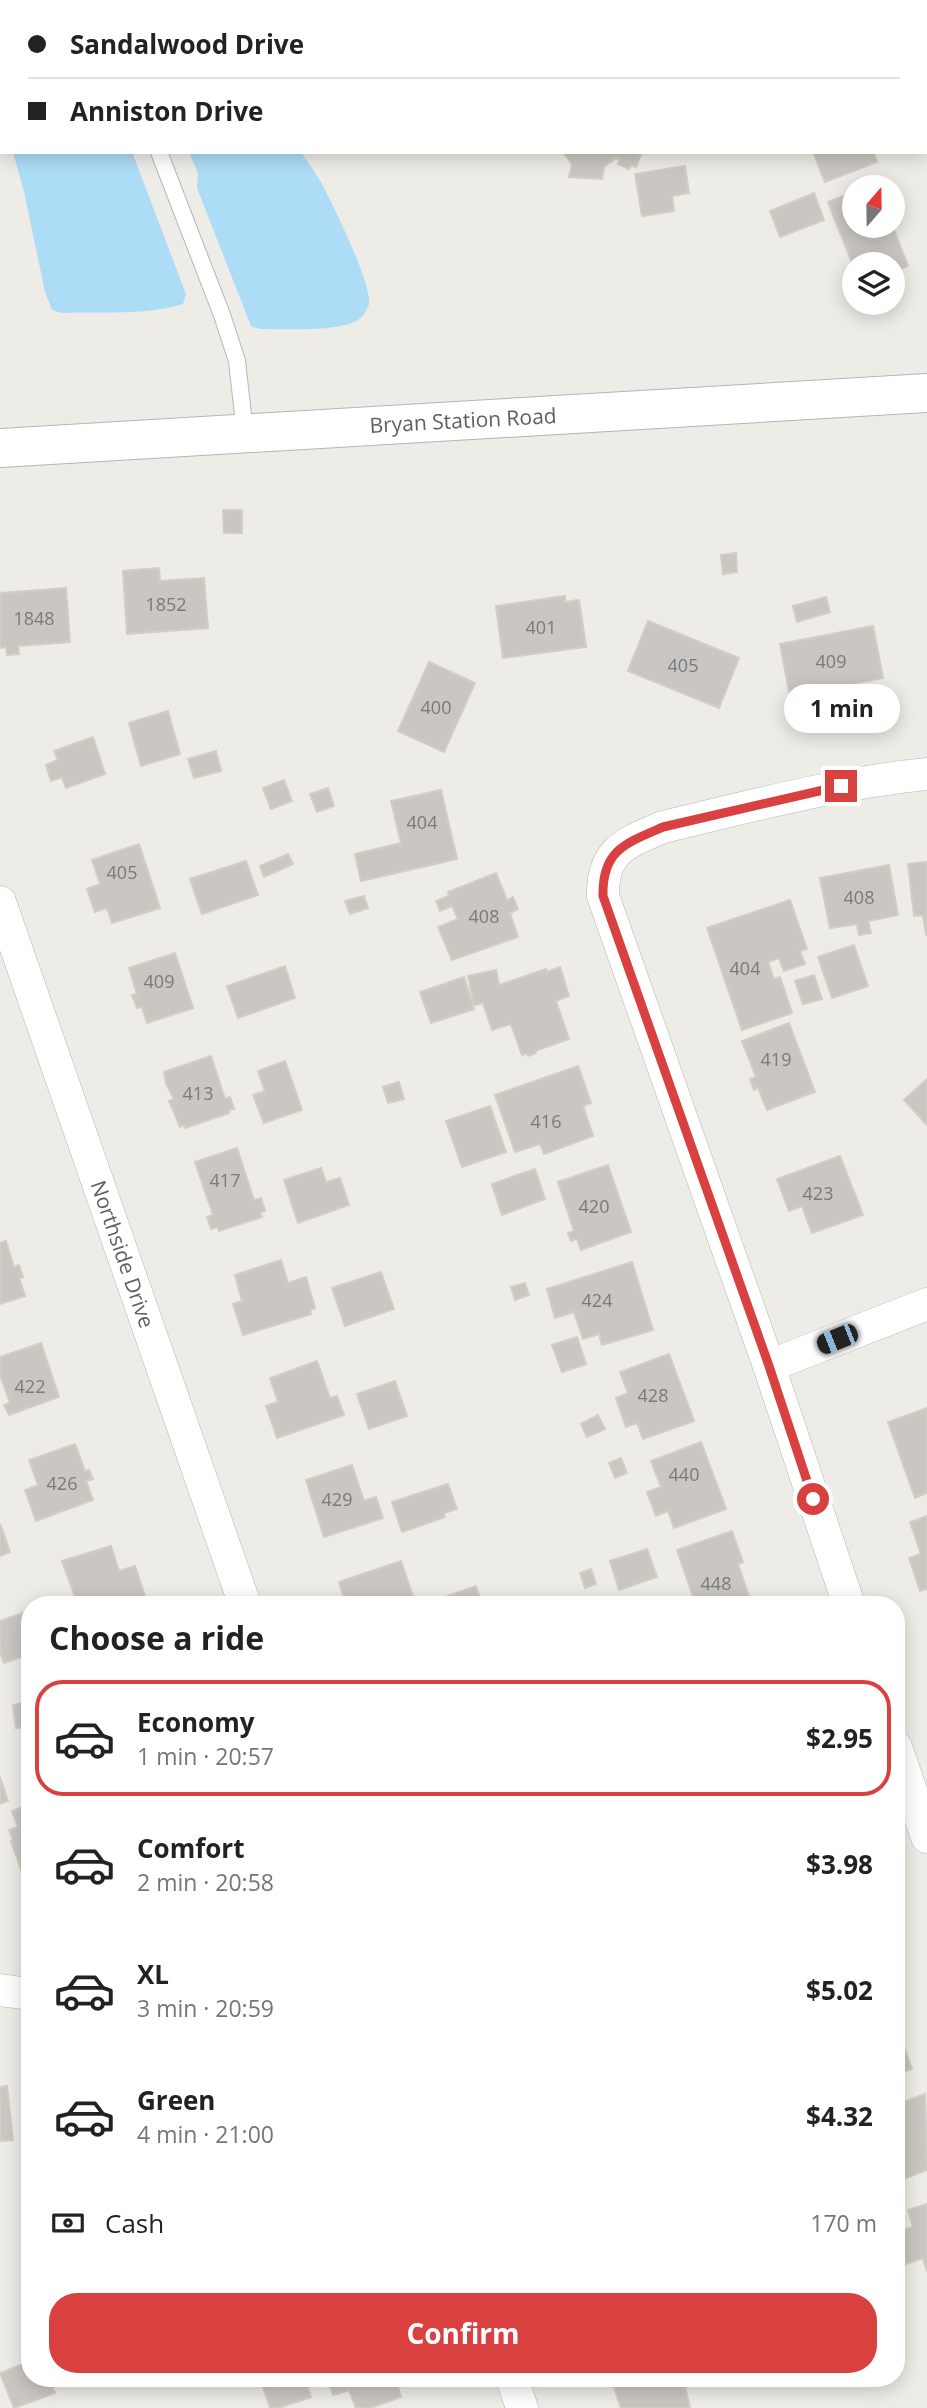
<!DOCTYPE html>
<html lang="en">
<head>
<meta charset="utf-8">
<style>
	:root { --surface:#fff; --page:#f6f6f6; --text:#222; --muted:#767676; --line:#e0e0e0; --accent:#d94141 }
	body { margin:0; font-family:"Open Sans",sans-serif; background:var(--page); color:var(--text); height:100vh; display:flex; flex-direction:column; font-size:26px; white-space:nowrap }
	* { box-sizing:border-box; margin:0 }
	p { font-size:23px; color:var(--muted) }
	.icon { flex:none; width:38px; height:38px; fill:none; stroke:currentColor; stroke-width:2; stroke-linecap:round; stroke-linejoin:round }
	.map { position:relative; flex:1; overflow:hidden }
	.drawer { position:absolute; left:21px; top:1596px; width:884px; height:791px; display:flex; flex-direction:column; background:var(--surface); border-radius:28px; box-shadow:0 4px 18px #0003 }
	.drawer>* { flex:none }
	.top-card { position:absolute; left:0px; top:0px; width:928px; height:154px; box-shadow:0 4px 18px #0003; display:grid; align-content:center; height:154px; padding:0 28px; background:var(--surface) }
	.needle { width:46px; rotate:20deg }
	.fabs { position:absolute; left:842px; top:175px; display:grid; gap:14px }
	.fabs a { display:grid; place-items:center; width:63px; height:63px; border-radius:50%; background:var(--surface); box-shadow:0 4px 18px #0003; font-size:35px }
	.end { position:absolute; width:32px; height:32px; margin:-16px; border:9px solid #d94141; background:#fff; box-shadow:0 0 0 4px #fff }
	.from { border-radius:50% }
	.bubble { position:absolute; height:49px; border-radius:24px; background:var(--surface); box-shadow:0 4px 18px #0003; font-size:23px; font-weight:700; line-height:49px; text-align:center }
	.car { position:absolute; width:21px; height:42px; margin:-21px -10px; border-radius:9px; box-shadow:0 0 5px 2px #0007; background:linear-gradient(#222 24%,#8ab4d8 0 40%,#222 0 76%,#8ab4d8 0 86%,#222 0) }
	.top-card b { display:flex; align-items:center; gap:24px; height:66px; font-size:26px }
	.top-card b+b { border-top:2px solid var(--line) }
	.top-card i { width:18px; height:18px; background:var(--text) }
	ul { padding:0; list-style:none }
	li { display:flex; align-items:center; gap:21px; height:116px; margin:0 14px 10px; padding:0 14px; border:4px solid transparent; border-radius:28px }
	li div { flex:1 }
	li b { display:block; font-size:26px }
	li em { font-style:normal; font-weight:700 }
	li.selected { border-color:var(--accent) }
	li>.icon { width:63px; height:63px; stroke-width:1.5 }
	h2 { padding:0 28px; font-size:32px; line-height:84px }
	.pay { display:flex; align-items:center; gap:18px; height:77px; padding:0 28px; font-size:26px }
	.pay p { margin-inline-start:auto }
	.cta { display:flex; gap:14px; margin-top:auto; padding:14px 28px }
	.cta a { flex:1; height:80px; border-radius:28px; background:var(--accent); color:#fff; font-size:28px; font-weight:700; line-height:80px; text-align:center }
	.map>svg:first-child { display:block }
	.water { fill:#addcf7 }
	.building { fill:#cac7c2; stroke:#d2cdc5; stroke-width:2 }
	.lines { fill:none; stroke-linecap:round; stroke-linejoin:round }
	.service-casing { stroke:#b3b6b9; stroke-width:18 }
	.minor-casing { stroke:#b3b6b9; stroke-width:33 }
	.secondary-casing { stroke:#b2b5b9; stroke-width:40 }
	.service { stroke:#fff; stroke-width:16 }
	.minor { stroke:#fff; stroke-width:32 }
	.secondary { stroke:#fff; stroke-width:38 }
	.route { stroke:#d94141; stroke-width:9 }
	.labels { text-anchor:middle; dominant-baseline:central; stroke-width:5; stroke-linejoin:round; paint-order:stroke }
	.number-label { font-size:18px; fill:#787a7c }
	.street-label { font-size:21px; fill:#5d6165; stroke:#fff }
</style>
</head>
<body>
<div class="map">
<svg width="927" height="2408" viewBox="0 0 927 2408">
	<rect width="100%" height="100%" fill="#eeece6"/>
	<g class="water">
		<path d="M13,152H132L186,294L183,304C143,316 103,311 62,313L52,310L45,292L24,192Z"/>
		<path d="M189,152H301C308,163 316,173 322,184C333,205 372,284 369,304C367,311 362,318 356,321C336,332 284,329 260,329L251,326L197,188L198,173Z"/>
	</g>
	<g class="building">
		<polygon points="563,152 642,152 636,167 631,165 629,169 618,164 620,160 616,158 604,167 602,179 569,177 572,164"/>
		<polygon points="813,152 873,152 877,162 825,182"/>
		<polygon points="685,166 689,193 672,196 674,211 642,216 635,174"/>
		<polygon points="854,192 854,226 892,225 908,266 892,272 892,264 854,264 854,268 828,202"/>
		<polygon points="814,193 824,220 780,237 770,211"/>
		<polygon points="223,510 242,510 242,533 224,533"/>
		<polygon points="736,553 737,572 723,574 721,555"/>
		<polygon points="159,568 160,581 204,578 208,628 127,634 123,571"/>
		<polygon points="66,588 70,642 18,646 19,654 7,655 6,647 0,648 0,593"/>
		<polygon points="565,596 565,602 579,600 586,647 503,658 496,606"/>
		<polygon points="826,597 830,612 797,622 793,606"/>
		<polygon points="648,621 739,658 719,708 628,671"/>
		<polygon points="873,626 883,678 790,696 780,644"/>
		<polygon points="429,662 475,683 444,752 398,731"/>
		<polygon points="168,711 180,754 141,766 129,723"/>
		<polygon points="93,737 105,774 66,788 62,777 51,781 46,765 58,760 54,751"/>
		<polygon points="216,751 221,771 194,778 188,759"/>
		<polygon points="284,780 292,801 271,809 263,788"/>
		<polygon points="328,788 334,806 317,812 310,794"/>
		<polygon points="441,790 457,859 361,881 355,854 401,843 391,801"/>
		<polygon points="139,844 160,908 112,923 107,908 95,912 87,889 100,884 92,860"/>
		<polygon points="288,854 293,864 264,877 260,866"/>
		<polygon points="246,861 258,895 202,914 190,879"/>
		<polygon points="927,862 927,935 926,935 923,915 914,916 908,864"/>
		<polygon points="889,865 898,915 868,921 871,933 859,935 857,924 830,928 820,878"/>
		<polygon points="496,873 507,900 513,897 518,909 510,913 518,937 452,960 438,927 458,919 452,906 440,911 436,901 449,896 448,892"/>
		<polygon points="364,896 368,908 350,914 345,901"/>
		<polygon points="790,900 807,949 800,951 805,964 784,971 779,958 768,962 774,979 780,977 792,1013 742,1030 707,928"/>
		<polygon points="854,945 868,986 832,998 818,957"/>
		<polygon points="175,953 193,1008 147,1023 142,1007 137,1008 132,995 137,994 129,968"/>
		<polygon points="285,966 295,998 238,1018 227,986"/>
		<polygon points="560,967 569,996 556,1001 569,1039 535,1051 536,1053 528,1056 527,1053 522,1055 511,1024 492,1030 483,1003 474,1005 468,976 496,970 499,985 546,969 547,972"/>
		<polygon points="814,975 822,999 803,1004 795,981"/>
		<polygon points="464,977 474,1009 431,1023 420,992"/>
		<polygon points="789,1023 815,1092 767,1110 758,1088 754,1090 750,1079 756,1077 742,1041"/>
		<polygon points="211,1056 225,1099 230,1097 234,1109 228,1110 229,1113 185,1128 184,1125 180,1127 169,1101 174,1099 166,1084 164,1072"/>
		<polygon points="285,1061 302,1110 264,1123 253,1095 265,1091 258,1071"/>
		<polygon points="578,1066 591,1103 583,1106 593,1136 544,1154 540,1144 515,1152 495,1095"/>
		<polygon points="927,1079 927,1125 904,1100"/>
		<polygon points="399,1082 404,1099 388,1103 383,1087"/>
		<polygon points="490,1106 506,1152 462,1167 446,1121"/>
		<polygon points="237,1148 254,1200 261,1198 265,1211 260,1213 262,1217 219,1231 218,1227 211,1229 207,1217 213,1215 195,1162"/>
		<polygon points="840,1156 863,1215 812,1233 802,1206 789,1211 777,1179"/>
		<polygon points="608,1165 631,1232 581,1250 577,1239 571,1241 568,1233 574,1231 558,1182"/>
		<polygon points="321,1168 326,1182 340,1178 349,1205 298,1223 284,1180"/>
		<polygon points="535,1169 545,1199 502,1215 492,1184"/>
		<polygon points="6,1241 14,1267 19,1265 23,1277 19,1278 25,1296 0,1304 0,1243"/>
		<polygon points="281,1260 288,1283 306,1277 315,1308 310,1310 311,1314 243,1335 233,1304 242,1301 235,1275"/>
		<polygon points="632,1262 653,1330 602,1345 599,1334 583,1339 574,1312 555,1318 547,1289"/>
		<polygon points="381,1272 394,1309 345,1326 332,1288"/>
		<polygon points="525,1283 529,1295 515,1300 511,1287"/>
		<polygon points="577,1337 586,1364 562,1372 552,1345"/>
		<polygon points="41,1343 59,1397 9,1415 4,1405 10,1403 0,1375 0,1357"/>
		<polygon points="669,1354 694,1421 643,1439 637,1423 626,1427 616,1398 628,1393 620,1372"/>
		<polygon points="317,1361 330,1398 337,1396 344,1415 277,1438 266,1406 278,1402 270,1378"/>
		<polygon points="395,1381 407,1416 369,1429 357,1394"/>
		<polygon points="927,1408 927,1493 915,1498 888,1422"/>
		<polygon points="598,1415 605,1429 587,1437 581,1424"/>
		<polygon points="701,1442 726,1509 674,1528 668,1511 656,1516 647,1492 661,1487 651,1461"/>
		<polygon points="75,1444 85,1471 89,1470 93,1479 86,1481 93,1500 36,1521 25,1490 38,1485 29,1460"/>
		<polygon points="621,1458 627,1473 615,1478 609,1463"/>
		<polygon points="352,1465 364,1501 376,1497 383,1518 324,1537 306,1480"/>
		<polygon points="448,1484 457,1509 444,1513 445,1517 402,1532 392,1502"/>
		<polygon points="927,1516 927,1589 920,1591 909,1558 921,1554 910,1522"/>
		<polygon points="0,1524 10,1552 0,1556"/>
		<polygon points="732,1531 743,1562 738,1564 751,1602 742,1605 696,1605 677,1550"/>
		<polygon points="111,1546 119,1571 135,1566 146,1599 129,1605 78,1605 62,1561"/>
		<polygon points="647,1549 657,1577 619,1590 610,1561"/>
		<polygon points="401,1561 416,1605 343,1605 346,1604 339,1582"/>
		<polygon points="591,1569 596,1584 585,1588 580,1573"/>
		<polygon points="476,1586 482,1605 426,1605 425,1604"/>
		<polygon points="29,1611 30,1654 4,1663 0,1653 0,1621"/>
		<polygon points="27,1702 30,1726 16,1728 13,1705"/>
		<polygon points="0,1777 8,1801 0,1804"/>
		<polygon points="30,1804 30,1885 27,1886 11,1841 13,1840 9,1830 18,1827 12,1811"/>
		<polygon points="896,2025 912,2069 896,2074"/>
		<polygon points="7,2086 13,2140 0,2141 0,2087"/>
		<polygon points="925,2094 927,2170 896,2182 896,2105"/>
		<polygon points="927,2204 927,2272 923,2258 906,2264 897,2232 913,2227 908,2210"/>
		<polygon points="30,2361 30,2378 49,2378 55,2393 14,2408 0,2373"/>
		<polygon points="260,2378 305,2378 311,2397 278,2408 270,2408"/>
		<polygon points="327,2378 404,2378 396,2381 401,2397 370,2408 356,2408 349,2390 333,2395"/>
		<polygon points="611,2378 683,2378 690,2408 621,2408"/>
	</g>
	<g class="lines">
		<defs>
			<g id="service">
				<polyline points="97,0 97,2"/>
				<polyline points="159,152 222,315 237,361 245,433"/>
			</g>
			<g id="minor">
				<polyline points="912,0 912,2"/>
				<polyline points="926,36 927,39"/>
				<polyline points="0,902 245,1605"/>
				<polyline points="769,1366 927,1304"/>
				<path d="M849,1605L769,1366L603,896C602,850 626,843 663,827C751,806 837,783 927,774"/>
				<polyline points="896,1747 927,1837"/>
				<polyline points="0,1990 30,1994"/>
				<polyline points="512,2378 522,2408"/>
			</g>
			<polyline id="secondary" points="0,448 927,393"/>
		</defs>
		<use href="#service" class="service-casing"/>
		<use href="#minor" class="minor-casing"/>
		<use href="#secondary" class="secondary-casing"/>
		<use href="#service" class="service"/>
		<use href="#minor" class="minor"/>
		<use href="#secondary" class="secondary"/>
	</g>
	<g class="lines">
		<path class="route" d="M813,1499L769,1366L603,896C602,850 626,843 663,827L841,786"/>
	</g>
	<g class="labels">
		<g class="number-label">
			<text x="166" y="604">1852</text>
			<text x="34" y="618">1848</text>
			<text x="541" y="627">401</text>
			<text x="831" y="661">409</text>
			<text x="683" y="665">405</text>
			<text x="436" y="707">400</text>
			<text x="422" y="822">404</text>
			<text x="122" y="872">405</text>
			<text x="859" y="897">408</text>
			<text x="484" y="916">408</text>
			<text x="745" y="968">404</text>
			<text x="159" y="981">409</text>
			<text x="776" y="1059">419</text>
			<text x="198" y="1093">413</text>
			<text x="546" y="1121">416</text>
			<text x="225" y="1180">417</text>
			<text x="818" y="1193">423</text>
			<text x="594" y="1206">420</text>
			<text x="597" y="1300">424</text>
			<text x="30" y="1386">422</text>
			<text x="653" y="1395">428</text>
			<text x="684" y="1474">440</text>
			<text x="62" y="1483">426</text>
			<text x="337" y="1499">429</text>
			<text x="716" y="1583">448</text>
		</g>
		<g class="street-label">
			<text transform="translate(463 420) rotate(-3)">Bryan Station Road</text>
			<text transform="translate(123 1254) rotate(71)">Northside Drive</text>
		</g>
	</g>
</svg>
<div class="fabs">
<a><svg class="needle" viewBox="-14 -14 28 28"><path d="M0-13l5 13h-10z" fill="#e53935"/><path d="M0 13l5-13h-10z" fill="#767676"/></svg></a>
<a><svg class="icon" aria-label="layers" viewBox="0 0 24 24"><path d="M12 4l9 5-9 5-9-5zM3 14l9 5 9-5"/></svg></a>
</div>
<i class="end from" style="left:813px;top:1499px"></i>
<i class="end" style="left:841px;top:786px"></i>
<div class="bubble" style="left:784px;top:684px;width:116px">1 min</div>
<i class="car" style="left:837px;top:1339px;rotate:248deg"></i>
<div class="top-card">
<b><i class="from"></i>Sandalwood Drive</b>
<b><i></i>Anniston Drive</b>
</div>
<section class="drawer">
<h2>Choose a ride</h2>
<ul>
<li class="selected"><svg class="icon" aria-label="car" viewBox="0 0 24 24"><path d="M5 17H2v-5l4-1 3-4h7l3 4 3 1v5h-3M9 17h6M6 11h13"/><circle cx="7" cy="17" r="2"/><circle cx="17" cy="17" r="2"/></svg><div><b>Economy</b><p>1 min · 20:57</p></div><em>$2.95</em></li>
<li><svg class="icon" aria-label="car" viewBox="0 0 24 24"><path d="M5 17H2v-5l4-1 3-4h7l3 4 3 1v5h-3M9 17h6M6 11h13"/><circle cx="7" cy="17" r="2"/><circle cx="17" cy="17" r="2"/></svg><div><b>Comfort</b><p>2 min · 20:58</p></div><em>$3.98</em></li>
<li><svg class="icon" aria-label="car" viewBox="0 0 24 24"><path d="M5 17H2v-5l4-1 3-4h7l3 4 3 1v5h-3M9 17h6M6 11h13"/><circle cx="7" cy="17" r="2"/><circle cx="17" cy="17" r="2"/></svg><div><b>XL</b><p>3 min · 20:59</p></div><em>$5.02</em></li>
<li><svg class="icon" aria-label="car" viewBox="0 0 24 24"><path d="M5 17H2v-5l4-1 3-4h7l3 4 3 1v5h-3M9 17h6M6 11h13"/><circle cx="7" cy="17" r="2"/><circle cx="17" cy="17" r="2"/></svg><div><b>Green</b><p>4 min · 21:00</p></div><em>$4.32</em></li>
</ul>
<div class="pay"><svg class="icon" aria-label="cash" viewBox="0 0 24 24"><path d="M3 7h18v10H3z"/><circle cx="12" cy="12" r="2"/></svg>Cash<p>170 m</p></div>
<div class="cta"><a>Confirm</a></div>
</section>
</div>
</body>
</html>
